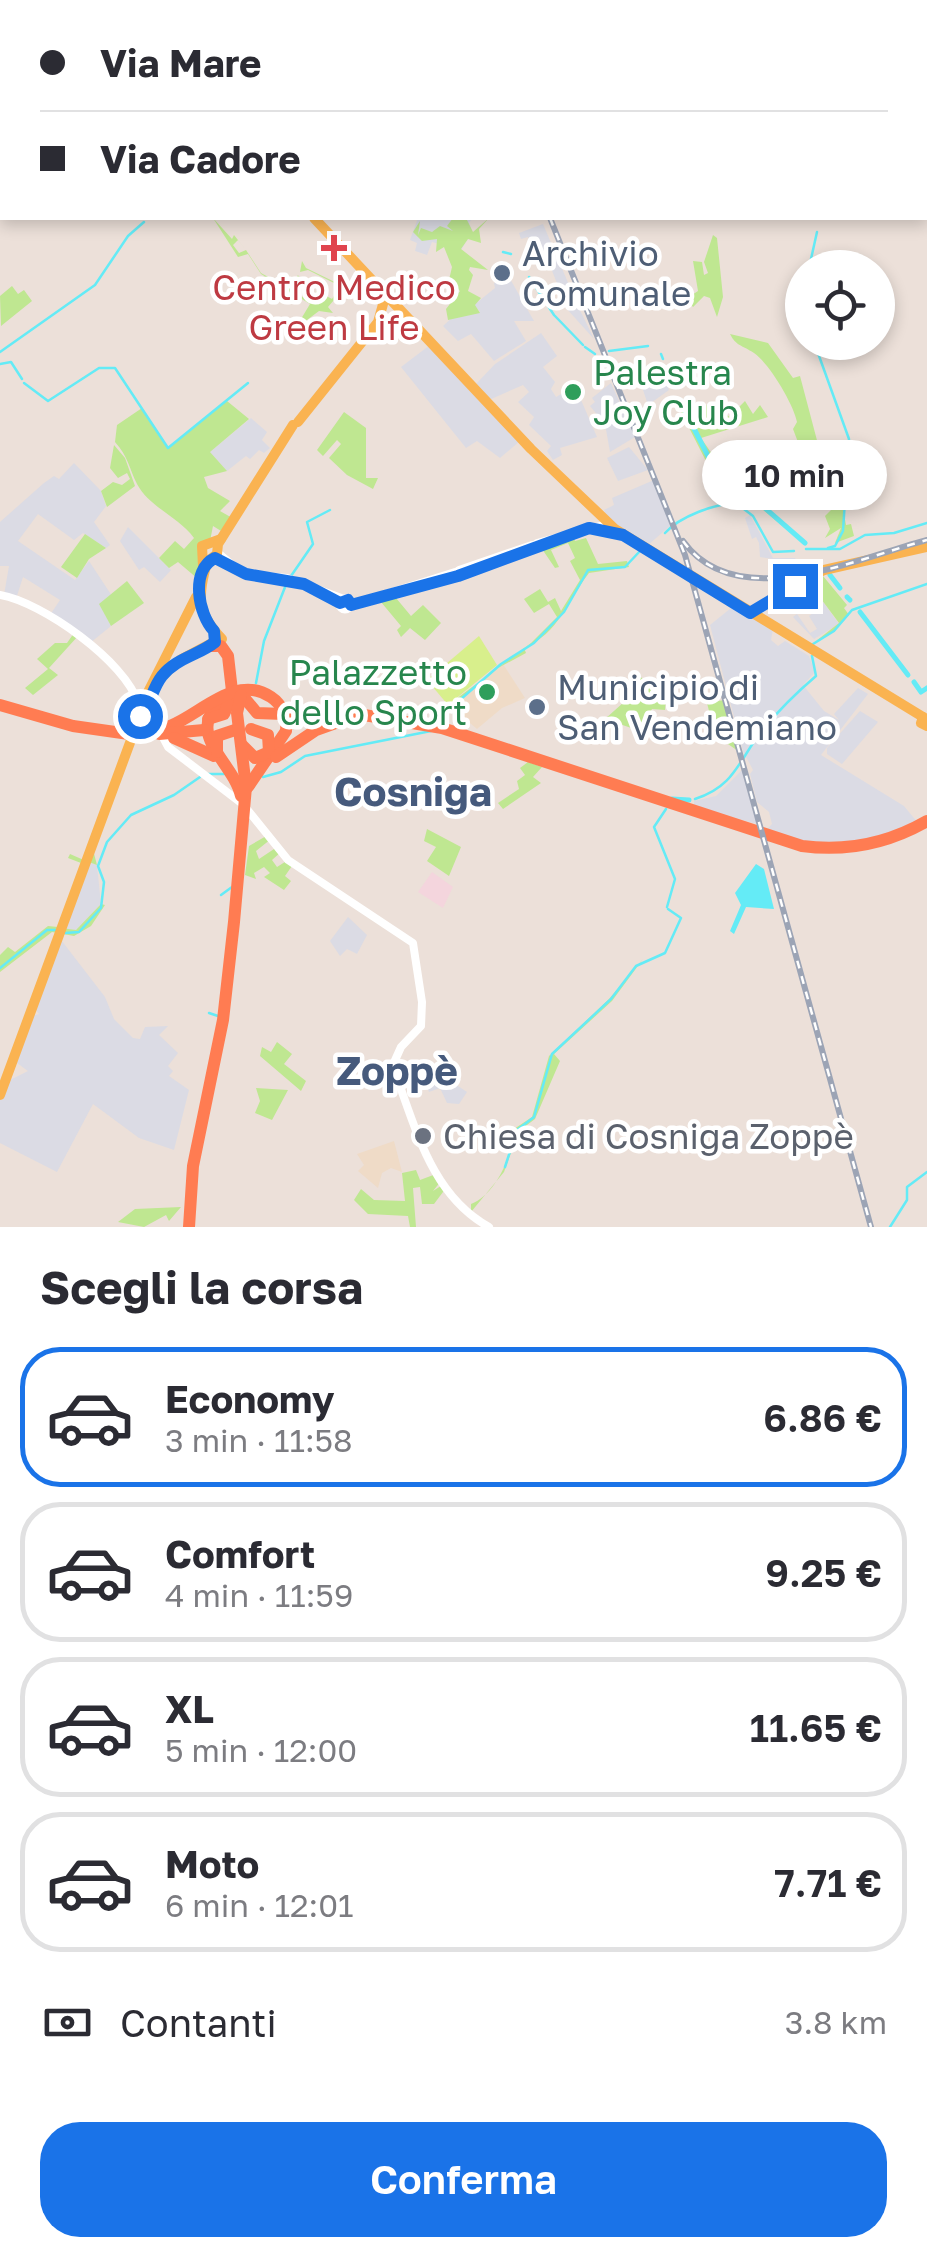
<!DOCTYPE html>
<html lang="it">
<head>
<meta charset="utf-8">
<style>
	:root { --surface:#fff; --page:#f2f2f3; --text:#2b2b33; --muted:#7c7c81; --line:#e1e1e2; --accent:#1a73e8 }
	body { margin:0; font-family:"Golos Text",sans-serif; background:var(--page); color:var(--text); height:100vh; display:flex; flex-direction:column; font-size:38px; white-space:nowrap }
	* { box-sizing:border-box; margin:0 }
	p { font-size:32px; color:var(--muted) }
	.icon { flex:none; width:55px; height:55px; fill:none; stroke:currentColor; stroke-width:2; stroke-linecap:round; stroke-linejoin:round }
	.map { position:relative; height:1227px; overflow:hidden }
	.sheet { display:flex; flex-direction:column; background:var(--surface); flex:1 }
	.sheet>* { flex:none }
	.guide { position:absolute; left:0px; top:0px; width:928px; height:220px; box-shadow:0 5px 15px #0003; display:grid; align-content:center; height:220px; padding:0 40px; background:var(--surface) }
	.buttons { position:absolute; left:785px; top:250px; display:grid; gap:20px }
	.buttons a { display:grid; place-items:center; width:110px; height:110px; border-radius:50%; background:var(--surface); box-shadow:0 5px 15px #0003; font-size:50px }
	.end { position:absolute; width:45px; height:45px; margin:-22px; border:12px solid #1a73e8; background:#fff; box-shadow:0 0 0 5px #fff }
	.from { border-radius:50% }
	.bubble { position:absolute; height:70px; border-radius:35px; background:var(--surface); box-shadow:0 5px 15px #0003; font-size:32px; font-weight:600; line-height:70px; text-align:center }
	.guide b { display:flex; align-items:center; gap:35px; height:95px; font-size:38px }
	.guide b+b { border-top:2px solid var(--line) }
	.guide i { width:25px; height:25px; background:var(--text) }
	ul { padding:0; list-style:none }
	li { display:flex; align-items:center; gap:30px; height:140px; margin:0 20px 15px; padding:0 20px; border:5px solid var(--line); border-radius:40px }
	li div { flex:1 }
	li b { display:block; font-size:38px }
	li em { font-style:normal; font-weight:600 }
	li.active { border-color:var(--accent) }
	li>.icon { width:90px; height:90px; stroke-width:1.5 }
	h2 { padding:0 40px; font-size:45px; line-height:120px }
	.pay { display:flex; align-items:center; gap:25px; height:110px; padding:0 40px; font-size:38px }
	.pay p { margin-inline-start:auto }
	.primary-button { display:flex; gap:20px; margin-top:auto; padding:20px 40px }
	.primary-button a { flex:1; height:115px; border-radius:40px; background:var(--accent); color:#fff; font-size:40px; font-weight:600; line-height:115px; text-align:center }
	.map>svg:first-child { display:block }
	.industrial { fill:#dbdbe4 }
	.education { fill:#efdbc7 }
	.medical { fill:#f4d5dd }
	.green { fill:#bfe791 }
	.pitch { fill:#d8ef8c }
	.water { fill:#64ebf6 }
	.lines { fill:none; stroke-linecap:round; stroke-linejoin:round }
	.stream { stroke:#64ebf6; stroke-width:2.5 }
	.canal { stroke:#64ebf6; stroke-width:5 }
	.secondary { stroke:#fff; stroke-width:8 }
	.primary { stroke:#fab351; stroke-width:10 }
	.highway { stroke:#ff7c52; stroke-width:12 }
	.rail-casing { stroke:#9ca4b5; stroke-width:6 }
	.rail { stroke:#fff; stroke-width:2.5; stroke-dasharray:8; stroke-linecap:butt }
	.route { stroke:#1a73e8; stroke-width:12 }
	.health-dot { fill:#e0444e; stroke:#fff; stroke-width:4 }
	.service-dot { fill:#5c6f8a; stroke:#fff; stroke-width:4 }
	.leisure-dot { fill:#2e9e5b; stroke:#fff; stroke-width:4 }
	.worship-dot { fill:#6b7280; stroke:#fff; stroke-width:4 }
	.labels { text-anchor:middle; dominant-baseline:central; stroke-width:9; stroke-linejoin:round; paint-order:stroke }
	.service-label { font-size:35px; fill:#4e5e75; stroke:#fff; text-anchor:start }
	.health-label { font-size:35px; fill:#be3a42; stroke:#fff }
	.leisure-label { font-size:35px; fill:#27864d; stroke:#fff; text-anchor:start }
	.worship-label { font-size:35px; fill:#5b616d; stroke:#fff; text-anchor:start }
	.quarter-label { font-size:40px; font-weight:bold; fill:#465a7c; stroke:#fff }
</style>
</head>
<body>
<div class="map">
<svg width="927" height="1227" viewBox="0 0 927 1227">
	<rect width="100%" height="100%" fill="#ece0d9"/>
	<g class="industrial">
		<polygon points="418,218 474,218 469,222 472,232 461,250 432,242 427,255 415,251 417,243 410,240"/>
		<polygon points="543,224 578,306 594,339 567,309 551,268 540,270 528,237 521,239 519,233"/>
		<polygon points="509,277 534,321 514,321 526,341 494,361 471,334 458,341 443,326 455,315 480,312 474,305 495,288 494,283"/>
		<polygon points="541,333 557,356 543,367 555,382 551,389 556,397 575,386 597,437 560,448 562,455 553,460 547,451 551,446 529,425 534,417 518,402 529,392 523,385 489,400 476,384 495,364"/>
		<polygon points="430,345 520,441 500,458 477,441 466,448 401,367"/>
		<polygon points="658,362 669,390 648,405 636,369"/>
		<polygon points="611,383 635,437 610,452 605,424 590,406 595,402 592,398"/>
		<polygon points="251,418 267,432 262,440 270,448 264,453 259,450 250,459 246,456 227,471 210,452"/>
		<polygon points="629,447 648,470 618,481 607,458"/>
		<polygon points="74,463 101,491 106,506 94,522 110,545 106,548 83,533 74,540 38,514 18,541 75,580 89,561 112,596 100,604 111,626 90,643 50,615 60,600 23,577 16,599 4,595 9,566 0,566 0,522 44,483 54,476 59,479"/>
		<polygon points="654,480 672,524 647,546 609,521 604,510 614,505 612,498"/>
		<polygon points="750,515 773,558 795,558 800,568 774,578 772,559 760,557 759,543 756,537 752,539 745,518"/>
		<polygon points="128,527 171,570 160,582 144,567 139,570 120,541"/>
		<polygon points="818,595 839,624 814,639 793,617 797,614 810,633 817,629 809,616 820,608 809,612 803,603"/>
		<polygon points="736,604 773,629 771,640 778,646 785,641 809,656 815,672 803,685 824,711 839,720 834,714 858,688 868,694 821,755 904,806 918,823 896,833 841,843 803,841 766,830 772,824 769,812 757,802 750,774 753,770 743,751 710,625"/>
		<polygon points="860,711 878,722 842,764 827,754 827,748"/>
		<polygon points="742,770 757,824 694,807 694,801 716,796"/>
		<polygon points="86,861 97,865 101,904 76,930 61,929"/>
		<polygon points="348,917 367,935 357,954 347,949 340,956 330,941"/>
		<polygon points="58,936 105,997 114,1019 133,1038 140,1039 145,1027 168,1026 159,1035 178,1053 168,1066 173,1071 169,1076 189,1090 174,1150 139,1138 93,1104 57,1172 0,1143 0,1095 4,1083 28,1071 13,1060 32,1016 39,1014 35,1009"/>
		<polygon points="451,1064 446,1078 467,1092 459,1104 447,1103 440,1088 429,1092 423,1075"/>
	</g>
	<g class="education">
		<polygon points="503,664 525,698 502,708 477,729 451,707"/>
		<polygon points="394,1141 402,1172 391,1168 382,1173 378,1188 358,1171 364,1165 357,1154"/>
	</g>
	<polygon class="medical" points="432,872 453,887 443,908 418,892"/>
	<g class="green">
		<polygon points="213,218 232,239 234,235 245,249 238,240 233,245 239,253 246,250 261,273 290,289 298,275 303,285 297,293 310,302 317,291 332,299 340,286 308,270 300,272 302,261 306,268 345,287 328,307 333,313 319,311 295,329 310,304 261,274 248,254 238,257"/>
		<polygon points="453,218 466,218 473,232 489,218 479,229 481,243 468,239 461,249 488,270 470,267 469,270 473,275 468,291 481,298 475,305 480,313 448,320 446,309 460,291 449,280 452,267 444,247 436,252 437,239 422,241 413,232 420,221 418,235 421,228 432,232 440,226 453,231 447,226"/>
		<polygon points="713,235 717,238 723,297 717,317 710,298 704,296 693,307 686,299 698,291 693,261 702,262 704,275 708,273 704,262"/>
		<polygon points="12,286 18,294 24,290 32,301 1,326 0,296"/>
		<path d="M730,334L768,343L793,378L800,376L828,482L839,487L846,525L851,524L854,536L835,543L841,528L825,538L830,529L825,516L833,508L819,485L815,487L793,429L797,422C794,405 769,363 754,353C742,345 736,346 730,334Z"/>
		<path d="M227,401L249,419L210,452L227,471L204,477L208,488L230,501L220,511L234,519L226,534L213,526L210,541L205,542L198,579L178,562L169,568L159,558L175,541L184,549L194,538C179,517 149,507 137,484C129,468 128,456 115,442L117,425L142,408L168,448Z"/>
		<polygon points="745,401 753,414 760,405 768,417 701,438 719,464 804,544 707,463 681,412 695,404 698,410 713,402 734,421 741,414 735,411"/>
		<polygon points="344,412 366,428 366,478 378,478 373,489 347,475 329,458 341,444 337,440 323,456 317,450"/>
		<polygon points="114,445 125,458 135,486 107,507 101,491 113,482 122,485 130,479 127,473 118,478 110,468"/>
		<path d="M572,533L575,541L586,538L598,564L627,561L629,567L589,573C565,604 560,632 524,648L526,653L498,668L451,707L448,705L531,643L557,617L549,604L534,613L524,599L540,589L548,602L555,598L561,611L580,580L570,561L575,558L568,543L551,550L559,567L555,568L540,546Z"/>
		<polygon points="85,534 106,548 89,559 77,578 61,567"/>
		<polygon points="823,576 847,605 844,608 849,615 833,632 816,641 839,623 807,580"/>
		<polygon points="127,581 144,603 111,626 99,604"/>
		<polygon points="391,592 411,616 423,605 441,623 425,640 410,628 401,637 397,630 401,626 376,596"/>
		<polygon points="74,633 78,636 49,668 58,675 33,695 25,688 48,669 37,659 55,643 67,643"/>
		<polygon points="638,675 666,697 665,710 652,709 640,731 605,719 633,694"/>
		<polygon points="724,700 738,751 715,735 707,703"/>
		<polygon points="528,762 542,767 533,777 541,783 503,809 498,803 519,789 517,781 525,775 520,768"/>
		<polygon points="427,829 461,847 449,876 427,861 436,847 424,841"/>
		<polygon points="268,835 271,839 256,851 259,859 277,847 281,852 272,860 277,867 288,860 294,863 285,876 291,881 284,890 264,877 270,873 264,867 254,873 256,879 245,875 249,846"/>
		<polygon points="92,846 97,865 86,861 61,928 76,930 101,904 105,905 91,926 74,936 52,932 0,972 0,955 8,947 15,952 48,926 58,927 81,863 68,858 70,854 86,861"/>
		<path d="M643,959L612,1001L554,1054L560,1061L535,1119L519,1131L504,1172L471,1212V1204C496,1195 513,1154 514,1129L532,1117L549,1056L609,999Z"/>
		<polygon points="277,1042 292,1054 284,1064 306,1081 301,1091 260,1056 262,1047 271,1052"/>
		<polygon points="256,1088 288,1090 272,1120 255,1113 260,1101"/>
		<polygon points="416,1170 420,1180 436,1174 441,1181 433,1191 444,1184 446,1188 434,1204 422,1204 420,1187 413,1188 416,1227 410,1227 408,1216 368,1214 354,1200 361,1189 374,1200 405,1201 402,1173"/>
		<polygon points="181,1207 169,1221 166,1215 144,1227 118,1222 135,1209"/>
	</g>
	<polygon class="pitch" points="479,636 497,665 448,705 427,680"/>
	<polygon class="water" points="756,864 764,869 774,909 746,907 734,934 730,931 741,905 735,893"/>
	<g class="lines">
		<g class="stream">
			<polyline points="503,252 511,254"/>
			<polyline points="809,268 817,232"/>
			<polyline points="529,277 554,315"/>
			<polyline points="555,316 583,345"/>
			<polyline points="814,342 849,439 843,531 835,546 828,548"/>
			<polyline points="585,347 595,354"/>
			<polyline points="609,351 648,346"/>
			<polyline points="0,352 95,285 128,236 144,222"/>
			<polyline points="661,354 663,359"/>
			<polyline points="0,364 11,362 22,379"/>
			<polyline points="24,383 48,401 99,368 115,368 168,448 248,383"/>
			<path d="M665,533C680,516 715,504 736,503L753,516L773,552L794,551"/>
			<polyline points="806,549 840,549 865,535 894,533 927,523"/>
			<polyline points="291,576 313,544 307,522 330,510"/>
			<polyline points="813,644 834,631 852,610 927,584"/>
			<polyline points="256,683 264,641 287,582"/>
			<polyline points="437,720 501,664 534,643 564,612 588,570 625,567 640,551"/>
			<polyline points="207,774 224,774"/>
			<polyline points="263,777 281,772 305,756 431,731"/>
			<path d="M695,799C733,787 738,763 760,733C777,712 796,693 816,676L812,656"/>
			<polyline points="666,809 654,827 675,879 667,907"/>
			<polyline points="221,895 232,887"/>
			<polyline points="65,933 79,932 101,908 104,882 98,866 107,842 131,815 174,795 200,777"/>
			<polyline points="0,968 47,930 58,930"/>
			<polyline points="209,1013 218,1016"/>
			<polyline points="505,1167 517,1130 534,1117 552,1054 611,999 636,966 665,953 681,918 668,909"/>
			<polyline points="890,1227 907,1200 907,1187 927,1172"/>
		</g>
		<g class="canal">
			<polyline points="685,411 710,460 805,543"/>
			<polyline points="830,575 840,588"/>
			<polyline points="847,597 850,600"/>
			<polyline points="860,612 908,675"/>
			<polyline points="914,682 921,692 927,688"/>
			<polyline points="672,799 689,800"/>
		</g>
		<g class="secondary">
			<polyline points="788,2 789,0"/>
			<polyline points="925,87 927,88"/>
			<polyline points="537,543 607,524"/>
			<polyline points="217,552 243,574 287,578 344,599"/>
			<polyline points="459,570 532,545"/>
			<path d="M0,595C42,602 126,662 138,703"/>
			<circle cx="345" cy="604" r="5.5"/>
			<polyline points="351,605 455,572"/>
			<polyline points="148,709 168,747 240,802"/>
			<polyline points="246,808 288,860 413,943 422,1002 421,1026 401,1047 392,1067"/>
			<path d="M394,1070C416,1128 431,1195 489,1227"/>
		</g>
		<g class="primary">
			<polyline points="265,0 266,2"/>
			<polyline points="314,218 385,294"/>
			<polyline points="390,299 531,449 615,529 923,717"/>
			<polyline points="298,422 378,322 385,297"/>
			<polyline points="203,566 202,546 221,539"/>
			<polyline points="796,586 824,570 927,547"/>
			<polyline points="750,613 801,583"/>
			<path d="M222,639C196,612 198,597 207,562L217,554L218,544L293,425"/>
			<polyline points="162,676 180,660 214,642"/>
			<polyline points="144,700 196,597"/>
			<polyline points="923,717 921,723 927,726"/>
			<polyline points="0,1095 138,721 149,708 144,700 138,705 143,711"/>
		</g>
		<g class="highway">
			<polyline points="211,646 221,646 228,656 232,691"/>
			<polyline points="242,695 257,713 283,714"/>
			<path d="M220,701C185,736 233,761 241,796"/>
			<polyline points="0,705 73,726 129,734"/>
			<path d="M287,718L364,715L442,728L802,846C847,852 887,844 927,821"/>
			<polyline points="208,719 224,714 232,696"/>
			<path d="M122,730C138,729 155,732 170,726C201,714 236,673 271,697C283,705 287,718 286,731L248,787"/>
			<polyline points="159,734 204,730"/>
			<polyline points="174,738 214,756"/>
			<polyline points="242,745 255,758 269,752 268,735 251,729"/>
			<polyline points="217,752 217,736 235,730"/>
			<polyline points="276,757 316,730 341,721"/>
			<polyline points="189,1227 193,1166 223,1020 234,922 246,787 237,713 241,695"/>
		</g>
		<defs>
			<g id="rail">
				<polyline points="463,0 464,2"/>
				<polyline points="550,218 685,555 871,1227"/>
				<path d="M683,541C736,615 855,559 927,540"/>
			</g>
		</defs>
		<use href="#rail" class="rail-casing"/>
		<use href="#rail" class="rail"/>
	</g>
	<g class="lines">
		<path class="route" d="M140,716C151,706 151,690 162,676C176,658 199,655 215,642L214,631C198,614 190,570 215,558L246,574L304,584L340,603L348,600L351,605L458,576L589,528L623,535L750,613L795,586"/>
	</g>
	<path class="health-dot" d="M329 233h10v10h10v10h-10v10h-10v-10h-10v-10h10z"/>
	<g class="service-dot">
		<circle cx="502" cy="273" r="10"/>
		<circle cx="537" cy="707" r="10"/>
	</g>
	<g class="leisure-dot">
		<circle cx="573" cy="392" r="10"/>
		<circle cx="487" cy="692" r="10"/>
	</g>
	<circle class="worship-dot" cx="423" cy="1136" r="10"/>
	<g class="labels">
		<g class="service-label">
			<text x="522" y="253">Archivio<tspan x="522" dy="40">Comunale</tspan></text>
			<text x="557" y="687">Municipio di<tspan x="557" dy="40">San Vendemiano</tspan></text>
		</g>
		<g class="health-label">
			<text x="334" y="287">Centro Medico<tspan x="334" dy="40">Green Life</tspan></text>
		</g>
		<g class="leisure-label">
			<text x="593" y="372">Palestra<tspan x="593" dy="40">Joy Club</tspan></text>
			<text x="467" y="672" text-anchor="end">Palazzetto<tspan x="467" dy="40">dello Sport</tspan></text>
		</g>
		<g class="worship-label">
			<text x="443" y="1136">Chiesa di Cosniga Zoppè</text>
		</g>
		<g class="quarter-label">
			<text x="413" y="791">Cosniga</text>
			<text x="397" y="1070">Zoppè</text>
		</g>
	</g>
</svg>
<div class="buttons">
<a><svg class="icon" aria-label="locate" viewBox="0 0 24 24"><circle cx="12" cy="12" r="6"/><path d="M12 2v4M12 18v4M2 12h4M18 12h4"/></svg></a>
</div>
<i class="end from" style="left:140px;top:716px"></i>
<i class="end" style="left:795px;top:586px"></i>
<div class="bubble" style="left:702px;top:440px;width:185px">10 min</div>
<div class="guide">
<b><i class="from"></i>Via Mare</b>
<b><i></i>Via Cadore</b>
</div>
</div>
<section class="sheet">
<h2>Scegli la corsa</h2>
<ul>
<li class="active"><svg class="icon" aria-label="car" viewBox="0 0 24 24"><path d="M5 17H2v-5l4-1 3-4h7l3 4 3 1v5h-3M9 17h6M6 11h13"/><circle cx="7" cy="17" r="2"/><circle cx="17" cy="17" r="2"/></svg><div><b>Economy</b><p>3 min · 11:58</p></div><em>6.86 €</em></li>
<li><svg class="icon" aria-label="car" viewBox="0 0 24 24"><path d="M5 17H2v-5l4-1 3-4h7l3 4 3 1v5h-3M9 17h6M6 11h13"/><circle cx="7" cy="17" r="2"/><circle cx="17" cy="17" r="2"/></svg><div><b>Comfort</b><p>4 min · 11:59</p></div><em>9.25 €</em></li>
<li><svg class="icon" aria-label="car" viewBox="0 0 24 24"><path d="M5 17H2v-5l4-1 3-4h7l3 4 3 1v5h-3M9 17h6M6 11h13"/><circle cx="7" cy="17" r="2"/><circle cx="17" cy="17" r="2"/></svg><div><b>XL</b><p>5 min · 12:00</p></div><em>11.65 €</em></li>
<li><svg class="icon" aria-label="car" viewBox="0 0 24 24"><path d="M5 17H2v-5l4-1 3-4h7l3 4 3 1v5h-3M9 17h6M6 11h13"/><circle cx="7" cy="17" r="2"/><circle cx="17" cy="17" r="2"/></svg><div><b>Moto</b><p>6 min · 12:01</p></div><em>7.71 €</em></li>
</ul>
<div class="pay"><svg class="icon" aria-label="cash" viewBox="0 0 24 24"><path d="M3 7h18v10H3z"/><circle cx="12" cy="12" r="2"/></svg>Contanti<p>3.8 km</p></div>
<div class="primary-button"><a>Conferma</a></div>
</section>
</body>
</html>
